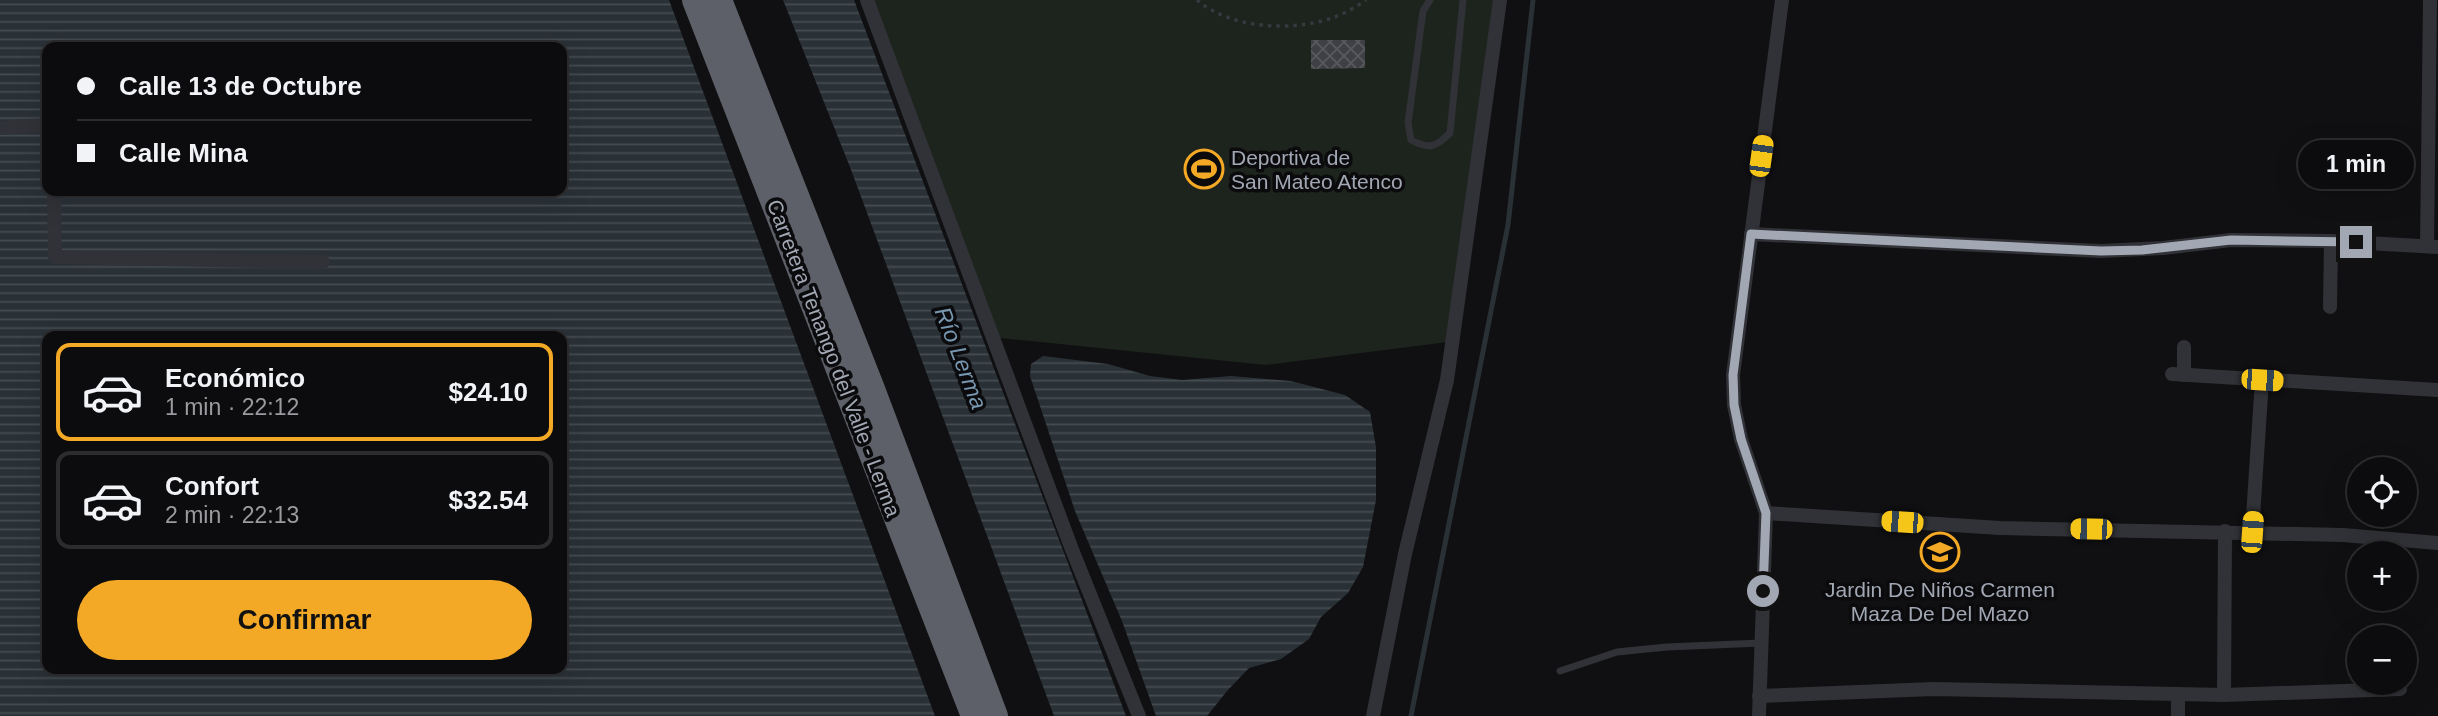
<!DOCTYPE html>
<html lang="es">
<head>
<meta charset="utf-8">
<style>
	:root { --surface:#0c0c0e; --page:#1a1a1c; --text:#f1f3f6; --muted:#9a9b9e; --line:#2c2c2e; --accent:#f4a926 }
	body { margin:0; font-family:Arial,sans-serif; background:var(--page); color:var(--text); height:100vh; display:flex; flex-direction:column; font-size:26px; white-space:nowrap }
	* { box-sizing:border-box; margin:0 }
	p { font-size:23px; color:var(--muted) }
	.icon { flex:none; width:38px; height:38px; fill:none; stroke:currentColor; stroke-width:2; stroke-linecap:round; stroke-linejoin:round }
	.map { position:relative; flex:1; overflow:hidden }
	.drawer { position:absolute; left:42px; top:331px; width:525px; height:343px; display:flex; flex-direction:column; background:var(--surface); border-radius:14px; box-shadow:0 7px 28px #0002,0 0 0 2px var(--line) }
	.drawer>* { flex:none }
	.hud { position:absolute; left:42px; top:42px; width:525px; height:154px; border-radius:14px; box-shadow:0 7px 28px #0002,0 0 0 2px var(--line); display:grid; align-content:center; height:154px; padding:0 35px; background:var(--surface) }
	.tools { position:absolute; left:2347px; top:457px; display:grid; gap:14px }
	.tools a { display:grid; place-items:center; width:70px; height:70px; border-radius:50%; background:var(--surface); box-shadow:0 7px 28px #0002,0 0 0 2px var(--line); font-size:35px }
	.end { position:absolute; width:32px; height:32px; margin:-16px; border:9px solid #a1a7b3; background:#111; box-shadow:0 0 0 4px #111 }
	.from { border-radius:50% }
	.bubble { position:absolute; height:49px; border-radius:24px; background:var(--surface); box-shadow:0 7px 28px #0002,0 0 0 2px var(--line); font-size:23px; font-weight:700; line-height:49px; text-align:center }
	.car { position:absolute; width:21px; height:42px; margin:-21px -10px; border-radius:9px; box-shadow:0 0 5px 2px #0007; background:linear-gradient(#f5c518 24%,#345 0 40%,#f5c518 0 76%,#345 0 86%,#f5c518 0) }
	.hud b { display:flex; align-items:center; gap:24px; height:66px; font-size:26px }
	.hud b+b { border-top:2px solid var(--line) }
	.hud i { width:18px; height:18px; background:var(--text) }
	ul { padding:12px 0 0; list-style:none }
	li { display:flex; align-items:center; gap:21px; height:98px; margin:0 14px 10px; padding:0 21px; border:4px solid var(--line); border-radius:14px }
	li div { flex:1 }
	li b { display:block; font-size:26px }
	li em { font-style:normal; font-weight:700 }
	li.current { border-color:var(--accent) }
	li>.icon { width:63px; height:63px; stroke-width:1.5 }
	.primary-button { display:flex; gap:14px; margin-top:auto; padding:14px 35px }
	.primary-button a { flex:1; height:80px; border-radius:42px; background:var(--accent); color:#111; font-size:28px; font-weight:700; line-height:80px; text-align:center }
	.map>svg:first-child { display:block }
	.green { fill:#1d241d }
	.water { fill:url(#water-rules); fill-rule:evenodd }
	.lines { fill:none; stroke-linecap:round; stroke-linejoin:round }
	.stream { stroke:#293137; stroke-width:5 }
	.building { fill:url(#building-cross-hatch) }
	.path { stroke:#37393e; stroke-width:3.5; stroke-dasharray:3.5 5; stroke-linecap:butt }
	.service { stroke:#313237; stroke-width:7 }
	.minor { stroke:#313237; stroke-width:14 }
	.motorway { stroke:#5d6068; stroke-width:26 }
	.route { stroke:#a1a7b3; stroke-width:9 }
	.labels { text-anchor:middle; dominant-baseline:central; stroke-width:7; stroke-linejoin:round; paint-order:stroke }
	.poi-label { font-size:21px; fill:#a1a7b3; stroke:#0b0b0d; text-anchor:start }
	.street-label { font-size:21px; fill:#a1a7b3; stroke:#0b0b0d }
	.water-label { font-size:23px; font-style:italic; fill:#7796af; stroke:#0b0b0d }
</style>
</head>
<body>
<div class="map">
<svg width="2438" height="716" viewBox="0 0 2438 716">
	<defs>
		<pattern id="water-rules" width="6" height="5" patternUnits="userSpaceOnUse" patternTransform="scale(1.75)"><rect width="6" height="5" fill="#293137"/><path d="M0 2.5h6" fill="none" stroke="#454c52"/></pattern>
		<pattern id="building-cross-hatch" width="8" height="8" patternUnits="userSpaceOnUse" patternTransform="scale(1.75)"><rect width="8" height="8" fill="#3f4045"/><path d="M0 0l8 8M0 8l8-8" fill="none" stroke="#58595d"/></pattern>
	</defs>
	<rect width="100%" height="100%" fill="#101012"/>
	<polygon class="green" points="873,0 1494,0 1448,342 1266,365 1000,338"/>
	<g class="water">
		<path d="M0,0H669L935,716H0ZM47,47H562V191H47ZM47,336H562V668H47Z"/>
		<polygon points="783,0 854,0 1126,716 1054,716 850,167"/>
		<polygon points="1043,356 1108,364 1150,376 1182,380 1231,376 1291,381 1345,395 1370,412 1376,447 1376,500 1363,567 1348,593 1321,617 1309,639 1281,659 1249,668 1227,691 1207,716 1156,716 1122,621 1075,511 1030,376 1031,364"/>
	</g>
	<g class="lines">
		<polyline class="stream" points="1411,716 1508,225 1533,0"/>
	</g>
	<polygon class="building" points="1311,40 1365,40 1365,68 1311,69"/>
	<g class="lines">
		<path class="path" d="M1197,0C1231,29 1291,32 1332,18C1344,14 1356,7 1366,0"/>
		<g class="service">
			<path d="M1430,0L1423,11L1408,123L1411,140C1430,150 1436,147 1450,133L1463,0"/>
			<polyline points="1560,671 1617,652 1667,647 1761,643"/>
		</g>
		<g class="minor">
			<polyline points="867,0 1071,547 1139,716"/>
			<polyline points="0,128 47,125"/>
			<polyline points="54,191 55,257 323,262"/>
			<polyline points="1751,234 2101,251 2163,248 2231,240 2331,241 2438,247"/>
			<polyline points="2427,246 2430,0"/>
			<polyline points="2330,307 2331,241"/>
			<polyline points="2172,374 2438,390"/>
			<polyline points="2184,375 2184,347"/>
			<polyline points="1766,513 2000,528 2343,535 2438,543"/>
			<polyline points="2252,532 2262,380"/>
			<polyline points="2224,695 2225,531"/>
			<polyline points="1759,696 1933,689 2224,695 2400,689"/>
			<polyline points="1373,716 1405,554 1447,380 1500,0"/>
			<polyline points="1759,716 1766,513 1741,439 1734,405 1733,375 1782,0"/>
			<polyline points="2178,716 2178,695"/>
		</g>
		<g class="motorway">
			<polyline points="695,0 974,716"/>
			<polyline points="719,0 872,389 995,716"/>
		</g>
	</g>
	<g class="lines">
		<polyline class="route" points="1763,591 1766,513 1741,439 1734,405 1733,375 1751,234 2101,251 2142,250 2231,240 2356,242"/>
	</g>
	<defs>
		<symbol id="stadium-ring" viewBox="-11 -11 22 22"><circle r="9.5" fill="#0b0b0d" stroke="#f4a926" stroke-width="1.5"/><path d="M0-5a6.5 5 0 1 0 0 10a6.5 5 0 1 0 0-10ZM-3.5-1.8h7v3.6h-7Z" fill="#f4a926"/></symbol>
		<symbol id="school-ring" viewBox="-11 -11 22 22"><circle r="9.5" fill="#0b0b0d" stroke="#f4a926" stroke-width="1.5"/><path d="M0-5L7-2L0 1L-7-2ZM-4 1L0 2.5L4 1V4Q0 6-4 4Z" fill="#f4a926"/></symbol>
	</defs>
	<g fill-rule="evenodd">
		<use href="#stadium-ring" x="1182" y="147" width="44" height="44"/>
		<use href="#school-ring" x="1918" y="530" width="44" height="44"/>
	</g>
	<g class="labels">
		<g class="poi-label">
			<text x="1231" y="157">Deportiva de<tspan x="1231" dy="24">San Mateo Atenco</tspan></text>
			<text x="1940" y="589" text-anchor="middle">Jardin De Niños Carmen<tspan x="1940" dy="24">Maza De Del Mazo</tspan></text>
		</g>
		<g class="street-label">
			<text transform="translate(834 358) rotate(69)">Carretera Tenango del Valle - Lerma</text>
		</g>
		<g class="water-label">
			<text transform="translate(961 358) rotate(69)">Río Lerma</text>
		</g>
	</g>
</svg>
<div class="tools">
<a><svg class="icon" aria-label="locate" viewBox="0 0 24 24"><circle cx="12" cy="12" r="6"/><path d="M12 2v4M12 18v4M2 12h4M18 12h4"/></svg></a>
<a>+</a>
<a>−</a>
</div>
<i class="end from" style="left:1763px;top:591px"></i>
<i class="end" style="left:2356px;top:242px"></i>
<div class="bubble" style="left:2298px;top:140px;width:116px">1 min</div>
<i class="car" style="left:1761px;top:156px;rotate:8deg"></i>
<i class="car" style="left:2262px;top:380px;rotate:94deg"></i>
<i class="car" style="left:1902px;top:522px;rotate:274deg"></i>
<i class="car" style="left:2091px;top:529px;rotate:271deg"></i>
<i class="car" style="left:2252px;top:532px;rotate:4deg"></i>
<div class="hud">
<b><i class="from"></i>Calle 13 de Octubre</b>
<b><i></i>Calle Mina</b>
</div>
<section class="drawer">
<ul>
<li class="current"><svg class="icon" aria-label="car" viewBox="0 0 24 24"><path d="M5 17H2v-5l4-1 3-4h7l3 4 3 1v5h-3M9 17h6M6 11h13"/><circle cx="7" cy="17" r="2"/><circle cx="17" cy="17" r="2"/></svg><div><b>Económico</b><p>1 min · 22:12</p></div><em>$24.10</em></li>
<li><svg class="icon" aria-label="car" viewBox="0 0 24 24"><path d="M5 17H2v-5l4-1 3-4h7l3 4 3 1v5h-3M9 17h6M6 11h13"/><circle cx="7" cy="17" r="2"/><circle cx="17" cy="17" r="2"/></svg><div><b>Confort</b><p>2 min · 22:13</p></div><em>$32.54</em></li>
</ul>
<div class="primary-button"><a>Confirmar</a></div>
</section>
</div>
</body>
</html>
